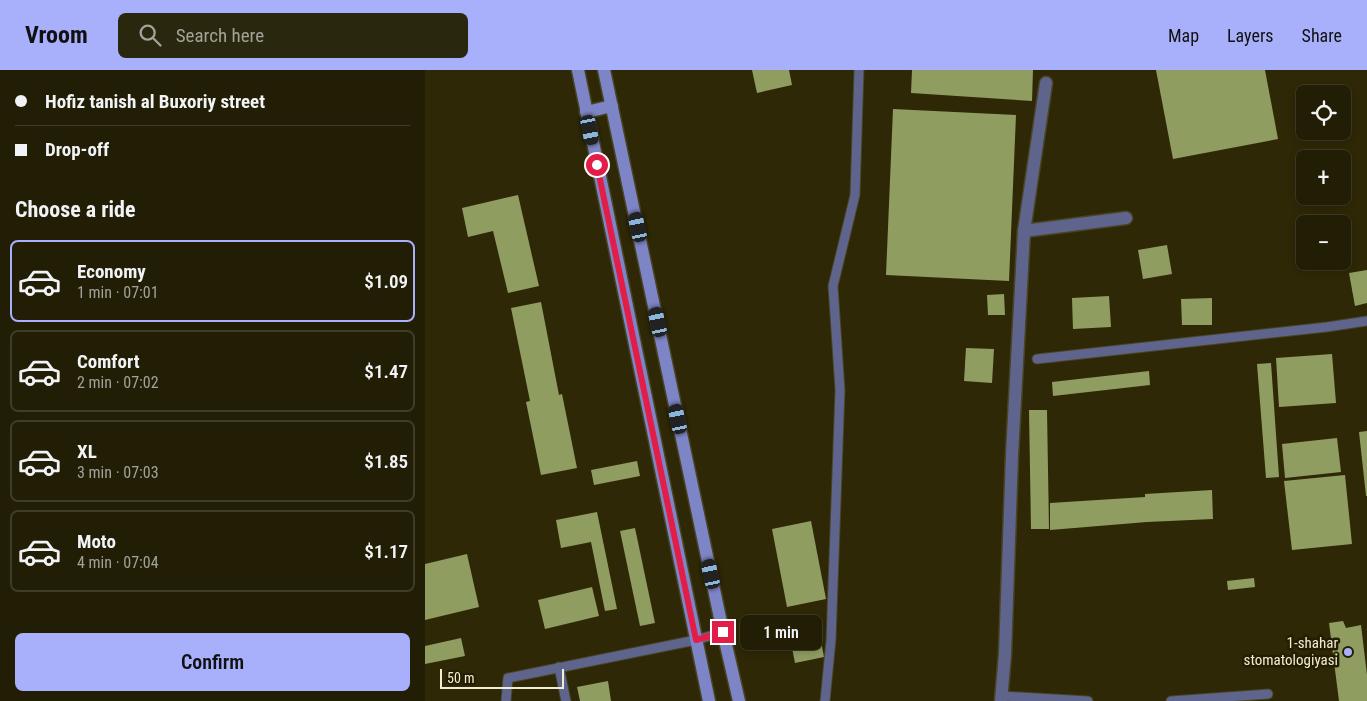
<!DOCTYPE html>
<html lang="en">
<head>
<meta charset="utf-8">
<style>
	:root { --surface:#221e05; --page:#2a270f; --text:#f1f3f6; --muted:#a2a29a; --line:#3f3c27; --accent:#a8b0fc }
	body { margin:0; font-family:"Roboto Condensed",sans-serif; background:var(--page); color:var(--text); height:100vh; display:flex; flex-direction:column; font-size:19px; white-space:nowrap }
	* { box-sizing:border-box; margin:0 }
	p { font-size:16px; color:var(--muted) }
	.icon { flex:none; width:28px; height:28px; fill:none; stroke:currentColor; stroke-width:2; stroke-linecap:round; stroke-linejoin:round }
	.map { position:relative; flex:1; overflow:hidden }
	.drawer { display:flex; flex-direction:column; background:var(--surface); width:425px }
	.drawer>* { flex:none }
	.top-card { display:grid; align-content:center; height:110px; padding:0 15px; background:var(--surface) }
	.fabs { position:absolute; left:871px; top:15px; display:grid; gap:10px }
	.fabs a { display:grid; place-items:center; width:55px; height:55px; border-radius:8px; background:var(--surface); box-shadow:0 2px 8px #0003,0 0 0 1px var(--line); font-size:25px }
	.scale { position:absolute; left:15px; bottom:12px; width:124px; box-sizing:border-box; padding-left:5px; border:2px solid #f1edd5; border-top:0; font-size:14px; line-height:18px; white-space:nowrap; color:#f1edd5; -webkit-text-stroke:4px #241e00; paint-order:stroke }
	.end { position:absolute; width:22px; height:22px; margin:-11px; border:6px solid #e11d48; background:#fff; box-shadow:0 0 0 2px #fff }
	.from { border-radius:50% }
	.bubble { position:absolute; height:35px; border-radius:8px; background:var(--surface); box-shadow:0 2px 8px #0003,0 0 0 1px var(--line); font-size:16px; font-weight:600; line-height:35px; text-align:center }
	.car { position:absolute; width:15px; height:30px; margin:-15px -8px; border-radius:6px; box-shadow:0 0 4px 1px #0007; background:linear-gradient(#222 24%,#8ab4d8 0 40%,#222 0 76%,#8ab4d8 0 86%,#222 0) }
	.top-card b { display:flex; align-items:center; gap:18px; height:48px; font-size:19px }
	.top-card b+b { border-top:1px solid var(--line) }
	.top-card i { width:12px; height:12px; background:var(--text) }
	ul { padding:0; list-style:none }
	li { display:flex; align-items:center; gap:15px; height:82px; margin:0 10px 8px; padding:0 5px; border:2px solid var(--line); border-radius:8px }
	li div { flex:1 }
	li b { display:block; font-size:19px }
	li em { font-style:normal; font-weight:600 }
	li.active { border-color:var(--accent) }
	li>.icon { width:45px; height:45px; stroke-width:1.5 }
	h2 { padding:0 15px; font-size:22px; line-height:60px }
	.button { display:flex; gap:10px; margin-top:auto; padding:10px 15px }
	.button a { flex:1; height:58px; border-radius:8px; background:var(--accent); color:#111; font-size:20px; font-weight:600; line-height:58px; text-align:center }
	header { display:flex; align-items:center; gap:30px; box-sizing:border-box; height:70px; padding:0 25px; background:var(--accent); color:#111 }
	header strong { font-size:24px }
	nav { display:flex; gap:28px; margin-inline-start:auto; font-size:18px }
	.search { width:350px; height:45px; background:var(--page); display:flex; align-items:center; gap:12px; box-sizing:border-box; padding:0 18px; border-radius:8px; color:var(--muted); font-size:19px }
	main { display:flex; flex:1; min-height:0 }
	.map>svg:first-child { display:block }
	.building { fill:#909d61 }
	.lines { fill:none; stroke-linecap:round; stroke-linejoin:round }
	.service-casing { stroke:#494424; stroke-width:11 }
	.minor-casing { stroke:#494424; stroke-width:15 }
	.secondary-casing { stroke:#494424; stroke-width:15 }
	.service { stroke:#5f648c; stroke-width:9 }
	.minor { stroke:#5f648c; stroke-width:12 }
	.secondary { stroke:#7e85c6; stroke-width:12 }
	.route { stroke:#e11d48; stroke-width:6 }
	.poi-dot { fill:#a8b0fc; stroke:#241e00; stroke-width:2 }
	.labels { text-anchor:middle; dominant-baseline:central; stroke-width:5; stroke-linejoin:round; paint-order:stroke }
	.poi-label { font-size:15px; fill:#f1edd5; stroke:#241e00; text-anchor:end }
</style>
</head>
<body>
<header>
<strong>Vroom</strong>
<div class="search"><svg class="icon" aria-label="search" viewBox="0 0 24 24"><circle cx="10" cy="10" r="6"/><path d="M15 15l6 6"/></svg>Search here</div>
<nav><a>Map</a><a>Layers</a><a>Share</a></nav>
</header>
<main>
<section class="drawer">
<div class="top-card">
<b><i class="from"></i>Hofiz tanish al Buxoriy street</b>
<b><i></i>Drop-off</b>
</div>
<h2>Choose a ride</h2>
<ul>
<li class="active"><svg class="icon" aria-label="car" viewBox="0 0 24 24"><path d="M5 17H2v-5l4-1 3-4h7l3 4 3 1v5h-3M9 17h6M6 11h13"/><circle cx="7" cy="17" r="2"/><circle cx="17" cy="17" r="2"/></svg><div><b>Economy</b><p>1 min · 07:01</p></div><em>$1.09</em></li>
<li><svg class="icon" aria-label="car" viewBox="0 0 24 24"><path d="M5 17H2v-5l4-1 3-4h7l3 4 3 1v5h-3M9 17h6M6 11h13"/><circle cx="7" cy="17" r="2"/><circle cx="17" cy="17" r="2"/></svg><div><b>Comfort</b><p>2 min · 07:02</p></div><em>$1.47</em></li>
<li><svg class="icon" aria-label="car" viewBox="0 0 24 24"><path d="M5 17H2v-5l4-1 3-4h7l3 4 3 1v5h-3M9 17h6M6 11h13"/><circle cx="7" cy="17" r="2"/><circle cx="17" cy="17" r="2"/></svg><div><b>XL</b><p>3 min · 07:03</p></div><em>$1.85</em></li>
<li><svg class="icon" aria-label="car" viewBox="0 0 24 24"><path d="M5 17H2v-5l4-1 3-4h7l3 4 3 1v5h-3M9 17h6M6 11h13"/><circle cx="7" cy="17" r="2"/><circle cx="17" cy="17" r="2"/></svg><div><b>Moto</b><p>4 min · 07:04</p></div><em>$1.17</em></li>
</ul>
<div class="button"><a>Confirm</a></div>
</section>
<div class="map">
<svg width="942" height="631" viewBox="0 0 942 631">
	<rect width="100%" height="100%" fill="#2e2807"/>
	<g class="building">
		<polygon points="327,0 364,0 367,15 332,23"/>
		<polygon points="487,0 608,0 607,31 486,23"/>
		<polygon points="731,0 840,0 853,69 748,89"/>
		<polygon points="468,39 591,45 584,211 461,205"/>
		<polygon points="93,125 114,216 83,223 68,161 43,167 37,138"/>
		<polygon points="742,175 747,204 718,209 713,180"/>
		<polygon points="942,200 942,233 930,236 924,203"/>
		<polygon points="579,224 580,245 563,245 562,225"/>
		<polygon points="684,226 686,257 648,259 647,228"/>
		<polygon points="787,228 787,255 757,255 756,229"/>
		<polygon points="116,232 134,325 137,324 152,398 116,405 101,332 105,331 86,238"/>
		<polygon points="541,278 569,279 567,313 539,311"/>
		<polygon points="907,284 911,333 854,337 851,288"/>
		<polygon points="846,293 854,407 841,408 832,294"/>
		<polygon points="724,301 725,315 628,326 627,312"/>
		<polygon points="604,340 622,340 624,459 606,459"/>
		<polygon points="942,361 942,426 941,426 934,362"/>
		<polygon points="912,368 916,402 860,408 857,374"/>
		<polygon points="212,391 215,406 169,415 166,400"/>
		<polygon points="920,405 927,474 867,480 859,411"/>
		<polygon points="787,420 788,449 722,452 625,460 625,433 720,427 720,424"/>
		<polygon points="172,442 192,539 180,541 166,472 136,478 131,450"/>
		<polygon points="386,451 401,529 362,537 347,459"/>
		<polygon points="210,458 230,553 215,556 195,461"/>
		<polygon points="42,484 54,537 0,550 0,494"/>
		<polygon points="829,508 830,517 803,520 802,511"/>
		<polygon points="167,517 174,546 120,559 113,530"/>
		<polygon points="918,551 921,558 936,555 942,605 942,631 914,631 904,553"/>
		<polygon points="393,556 399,587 370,593 364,562"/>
		<polygon points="36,568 40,586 0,594 0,576"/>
		<polygon points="183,611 186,631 155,631 152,617"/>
	</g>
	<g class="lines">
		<defs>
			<g id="service">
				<polyline points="612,289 902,257 942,251"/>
				<polyline points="134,597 141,631"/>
				<polyline points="577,626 663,631"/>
				<polyline points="81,631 83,608 271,570 298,562"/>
				<polyline points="400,631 406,570 415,320 408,216 430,125 434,0"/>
				<polyline points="746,631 843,624"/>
			</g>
			<g id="minor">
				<polyline points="599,161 621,13"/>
				<polyline points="576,631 580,584 587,385 599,161 701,148"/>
			</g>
			<g id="secondary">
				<polyline points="153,0 284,631"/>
				<polyline points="179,0 298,562 314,631"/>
				<polyline points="161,42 187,36"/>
			</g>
		</defs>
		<use href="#service" class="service-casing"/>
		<use href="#minor" class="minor-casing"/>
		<use href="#secondary" class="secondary-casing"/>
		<use href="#service" class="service"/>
		<use href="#minor" class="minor"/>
		<use href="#secondary" class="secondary"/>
	</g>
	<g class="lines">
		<polyline class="route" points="172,95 271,570 298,562"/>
	</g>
	<circle class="poi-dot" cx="923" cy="582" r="5"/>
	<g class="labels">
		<g class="poi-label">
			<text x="913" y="573">1-shahar<tspan x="913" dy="17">stomatologiyasi</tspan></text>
		</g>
	</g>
</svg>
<div class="fabs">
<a><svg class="icon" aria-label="locate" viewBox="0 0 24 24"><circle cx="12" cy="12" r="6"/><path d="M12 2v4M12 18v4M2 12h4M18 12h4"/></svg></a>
<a>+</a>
<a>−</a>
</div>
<div class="scale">50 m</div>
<i class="end from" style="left:172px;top:95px"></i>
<i class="end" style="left:298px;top:562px"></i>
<div class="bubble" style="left:315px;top:545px;width:82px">1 min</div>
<i class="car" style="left:165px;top:60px;rotate:169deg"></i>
<i class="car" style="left:213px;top:157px;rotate:348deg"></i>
<i class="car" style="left:233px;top:252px;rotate:348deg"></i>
<i class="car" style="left:253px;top:349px;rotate:348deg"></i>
<i class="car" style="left:286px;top:504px;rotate:348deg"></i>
</div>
</main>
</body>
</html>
